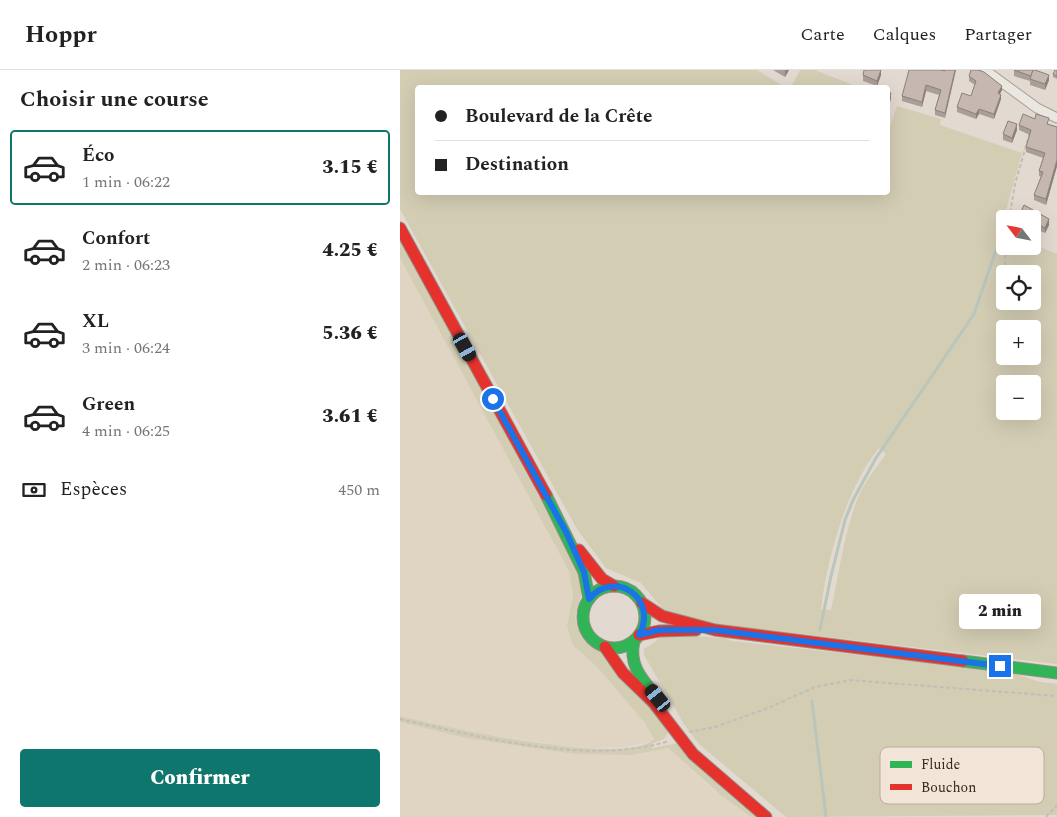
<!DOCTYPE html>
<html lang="fr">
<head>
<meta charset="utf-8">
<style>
	:root { --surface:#fff; --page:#f6f6f6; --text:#222; --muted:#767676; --line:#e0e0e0; --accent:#0f766e }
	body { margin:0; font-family:Spectral,serif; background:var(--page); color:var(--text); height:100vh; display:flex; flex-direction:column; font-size:19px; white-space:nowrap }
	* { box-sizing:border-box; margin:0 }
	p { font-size:16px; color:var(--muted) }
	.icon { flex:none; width:28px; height:28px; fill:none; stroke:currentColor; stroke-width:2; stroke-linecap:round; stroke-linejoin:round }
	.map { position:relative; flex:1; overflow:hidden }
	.drawer { display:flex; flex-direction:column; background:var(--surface); width:400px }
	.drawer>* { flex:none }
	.banner { position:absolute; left:15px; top:15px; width:475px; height:110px; border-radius:5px; box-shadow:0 5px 20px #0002; display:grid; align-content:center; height:110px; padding:0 20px; background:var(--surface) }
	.needle { width:32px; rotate:302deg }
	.fabs { position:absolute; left:596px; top:140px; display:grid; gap:10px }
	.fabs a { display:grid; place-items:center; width:45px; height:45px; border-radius:5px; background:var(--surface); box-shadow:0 5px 20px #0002; font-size:25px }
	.end { position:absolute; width:22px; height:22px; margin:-11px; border:6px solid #1a73e8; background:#fff; box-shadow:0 0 0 2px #fff }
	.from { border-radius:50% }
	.bubble { position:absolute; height:35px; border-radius:5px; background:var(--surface); box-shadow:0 5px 20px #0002; font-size:16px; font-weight:800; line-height:35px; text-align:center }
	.car { position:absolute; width:15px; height:30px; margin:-15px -8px; border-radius:6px; box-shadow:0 0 4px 1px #0007; background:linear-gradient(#222 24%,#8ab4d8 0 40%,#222 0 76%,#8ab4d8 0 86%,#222 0) }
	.banner b { display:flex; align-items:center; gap:18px; height:48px; font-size:19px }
	.banner b+b { border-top:1px solid var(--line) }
	.banner i { width:12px; height:12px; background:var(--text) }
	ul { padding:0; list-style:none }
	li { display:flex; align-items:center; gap:15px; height:75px; margin:0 10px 8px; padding:0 10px; border:2px solid transparent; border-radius:5px }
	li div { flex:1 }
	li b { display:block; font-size:19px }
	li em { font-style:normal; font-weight:800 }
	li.selected { border-color:var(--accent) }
	li>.icon { width:45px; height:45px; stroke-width:1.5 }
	h2 { padding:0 20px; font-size:22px; line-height:60px }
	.pay { display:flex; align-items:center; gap:12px; height:55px; padding:0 20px; font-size:19px }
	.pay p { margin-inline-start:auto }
	.primary-button { display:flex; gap:10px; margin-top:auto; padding:10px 20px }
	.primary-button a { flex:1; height:58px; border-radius:5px; background:var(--accent); color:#fff; font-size:20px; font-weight:800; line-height:58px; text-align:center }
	header { display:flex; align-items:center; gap:30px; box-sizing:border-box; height:70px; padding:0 25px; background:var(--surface); border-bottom:1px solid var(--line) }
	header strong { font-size:24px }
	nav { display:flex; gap:28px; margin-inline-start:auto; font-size:18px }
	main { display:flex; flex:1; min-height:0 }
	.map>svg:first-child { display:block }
	.farmland { fill:#e0d5c2 }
	.green { fill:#d3cdb4; fill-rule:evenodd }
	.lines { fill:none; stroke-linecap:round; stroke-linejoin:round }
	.stream { stroke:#b9c6bc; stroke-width:3 }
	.street-casing { stroke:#a89f98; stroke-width:11 }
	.fast-casing { stroke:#978f88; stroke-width:13 }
	.jam-casing { stroke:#978f88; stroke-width:13 }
	.path { stroke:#c3bdb7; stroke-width:2; stroke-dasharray:4 2.5; stroke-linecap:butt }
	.street { stroke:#eae6e0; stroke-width:9 }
	.fast { stroke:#30b455; stroke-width:11 }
	.jam { stroke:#e5322d; stroke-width:11 }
	.wall { fill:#aa9e98 }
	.shaded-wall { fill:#8b817c }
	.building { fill:#c6b8b1; stroke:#8b817c }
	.route { stroke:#1a73e8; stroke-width:6 }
	.key { fill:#f2e5d7; stroke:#baaca0; stroke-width:1 }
	.key-label { font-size:14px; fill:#362721 }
</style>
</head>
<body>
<header>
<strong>Hoppr</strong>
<nav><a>Carte</a><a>Calques</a><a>Partager</a></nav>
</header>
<main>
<section class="drawer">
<h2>Choisir une course</h2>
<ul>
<li class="selected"><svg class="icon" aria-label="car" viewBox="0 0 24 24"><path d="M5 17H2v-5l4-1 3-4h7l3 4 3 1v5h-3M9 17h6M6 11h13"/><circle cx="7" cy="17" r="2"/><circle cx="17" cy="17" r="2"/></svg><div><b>Éco</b><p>1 min · 06:22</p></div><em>3.15 €</em></li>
<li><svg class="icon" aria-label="car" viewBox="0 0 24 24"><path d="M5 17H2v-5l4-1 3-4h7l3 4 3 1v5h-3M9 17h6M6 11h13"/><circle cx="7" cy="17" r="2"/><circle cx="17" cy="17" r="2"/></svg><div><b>Confort</b><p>2 min · 06:23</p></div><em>4.25 €</em></li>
<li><svg class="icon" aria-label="car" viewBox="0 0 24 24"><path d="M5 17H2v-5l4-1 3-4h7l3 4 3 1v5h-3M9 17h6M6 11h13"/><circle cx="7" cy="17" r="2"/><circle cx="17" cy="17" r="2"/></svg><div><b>XL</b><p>3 min · 06:24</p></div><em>5.36 €</em></li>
<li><svg class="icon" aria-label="car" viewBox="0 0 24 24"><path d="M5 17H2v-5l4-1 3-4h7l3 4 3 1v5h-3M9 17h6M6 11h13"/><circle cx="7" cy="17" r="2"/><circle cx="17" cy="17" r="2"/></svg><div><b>Green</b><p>4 min · 06:25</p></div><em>3.61 €</em></li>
</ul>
<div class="pay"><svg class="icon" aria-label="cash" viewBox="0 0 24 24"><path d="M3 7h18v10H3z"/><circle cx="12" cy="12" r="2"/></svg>Espèces<p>450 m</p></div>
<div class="primary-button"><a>Confirmer</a></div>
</section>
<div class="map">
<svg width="657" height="747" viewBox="0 0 657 747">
	<rect width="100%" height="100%" fill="#e2d9d0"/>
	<g class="farmland">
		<polygon points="0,188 169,501 173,525 167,556 182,584 198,598 250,658 254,666 252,671 226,677 196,678 156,675 52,659 0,646"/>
		<polygon points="0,652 66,668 175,684 232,685 268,678 308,715 351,747 0,747"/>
	</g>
	<g class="green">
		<path d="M0,0H357L385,17L18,18V122H488V62L497,36L541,49L540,55L622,83L600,162L605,164V176H632L633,174L657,184V594L293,551L267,544L241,513L206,498L177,459L0,139ZM605,204H632V231H605ZM605,259H632V286H605ZM605,314H632V341H605ZM479,378L486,384C475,399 464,413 457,430C444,465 439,503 431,540L421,539C427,489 446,418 479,378Z"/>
		<polygon points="400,0 415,0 458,17 391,17"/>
		<path d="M0,169L173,490L179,504L182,521L175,547L182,568L205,586L244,627L269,660L264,669L251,674L252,678L279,673L362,747H351L322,726L268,678L232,685L175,684L66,668L0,652V646C40,656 227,698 254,669L245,653L198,598L173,575L167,556L173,525L169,501L0,188Z"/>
		<polygon points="261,564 325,568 332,571 610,602 640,612 657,614 657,745 386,747 299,674 284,654 244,585 244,579 255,572"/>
	</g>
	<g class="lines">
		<g class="stream">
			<polyline points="420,560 431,506 445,450 453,430 476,388 574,244 605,154"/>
			<polyline points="412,631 426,747"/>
		</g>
		<defs>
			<polyline id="street" points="585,0 637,38 657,48"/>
			<g id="fast">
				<polyline points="146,425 184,502 189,529"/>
				<circle cx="214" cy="547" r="31"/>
				<path d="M234,571C228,597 244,611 259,630"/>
				<polyline points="563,591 657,603"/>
			</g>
			<g id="jam">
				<polyline points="0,158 146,425"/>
				<polyline points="179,480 202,509 214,516"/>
				<polyline points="242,533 262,546 315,560 563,591"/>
				<polyline points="239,565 259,561 296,560"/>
				<polyline points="205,577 223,603 253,632 293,684 366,747"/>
			</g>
		</defs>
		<use href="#street" class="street-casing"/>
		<use href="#fast" class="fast-casing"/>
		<use href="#jam" class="jam-casing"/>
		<g class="path">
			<polyline points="609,149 615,114 630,62"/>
			<polyline points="605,195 606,176"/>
			<path d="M0,649C81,667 188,696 269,671"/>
			<polyline points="289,662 315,657 368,638 415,617 450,610 657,626"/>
			<polyline points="646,747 657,735"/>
		</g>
		<use href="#street" class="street"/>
		<use href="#fast" class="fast"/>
		<use href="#jam" class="jam"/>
	</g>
	<g class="wall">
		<polygon points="373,0 389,0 385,7"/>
		<polygon points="545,0 545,48 535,45 535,40 539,25 526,21 522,37 502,31 502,26 545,1"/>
		<polygon points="614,0 649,10 645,20 630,15 630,11 614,6"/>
		<polygon points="657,0 657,9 653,7 653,4"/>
		<polygon points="463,5 481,5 477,16 463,11"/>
		<polygon points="569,6 602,20 600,24 601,29 594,49 579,44 576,49 557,42 557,37 571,26 575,15 569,11"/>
		<polygon points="648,54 657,57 657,96 646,135 634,130 634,125 641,107 639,106 639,101 643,88 626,82 626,77 630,65 619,60 619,55"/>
		<polygon points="617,60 612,73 603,70 603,64"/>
		<polygon points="624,135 649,149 649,155 645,163 632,158 632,149 619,149 619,146"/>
	</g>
	<g class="shaded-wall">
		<polygon points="386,0 389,0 385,7 385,1"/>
		<polygon points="481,0 481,5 477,16 477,11"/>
		<polygon points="555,0 556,0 545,48 545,43"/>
		<polygon points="649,5 649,10 645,20 645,14"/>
		<polygon points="526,15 526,21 522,37 522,32"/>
		<polygon points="602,16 602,20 598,27 598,23"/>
		<polygon points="491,23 491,29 488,38 488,33"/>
		<polygon points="601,25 601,29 594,49 594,44"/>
		<polygon points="579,39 579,44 576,49 576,44"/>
		<polygon points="617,54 617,60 612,73 612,68"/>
		<polygon points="657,90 657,96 646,135 646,129"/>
		<polygon points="649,149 649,155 645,163 645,158"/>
	</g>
	<g class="building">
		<polygon points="464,0 481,0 477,11 463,5"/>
		<polygon points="509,0 540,0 545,1 545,0 555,0 545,43 535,40 541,20 526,15 522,32 502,26"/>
		<polygon points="571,0 578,0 584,2 602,16 598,23 601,25 594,44 579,39 576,44 557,37 562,23 571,26 576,11 569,6"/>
		<polygon points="614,0 633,0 631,6"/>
		<polygon points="633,0 635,0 649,5 645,14 630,9"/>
		<polygon points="655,0 657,0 657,6 653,4"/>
		<polygon points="488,22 491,23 488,33"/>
		<polygon points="623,44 635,49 636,44 649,48 647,54 657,57 657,90 646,129 634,125 643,102 639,101 645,83 626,77 631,60 619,55"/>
		<polygon points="608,51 617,54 612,68 603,64"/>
		<polygon points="624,135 649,149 645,158 632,152 632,149 625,149 619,146"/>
	</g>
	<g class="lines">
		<path class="route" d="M93,329L166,462L184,502L189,529C215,498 259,529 239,565L259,560H315L600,596"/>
	</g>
	<rect x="480" y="677" width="164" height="57" rx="8" class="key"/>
	<rect x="490" y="691" width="22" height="7" fill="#30b455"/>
	<rect x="490" y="714" width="22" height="6" fill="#e5322d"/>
	<g class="key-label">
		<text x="521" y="699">Fluide</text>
		<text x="521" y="722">Bouchon</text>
	</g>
</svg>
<div class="fabs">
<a><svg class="needle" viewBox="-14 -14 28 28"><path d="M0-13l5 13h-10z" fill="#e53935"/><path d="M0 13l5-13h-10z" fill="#767676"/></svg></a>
<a><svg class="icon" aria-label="locate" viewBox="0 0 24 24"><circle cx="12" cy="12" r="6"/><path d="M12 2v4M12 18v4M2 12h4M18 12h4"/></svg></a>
<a>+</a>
<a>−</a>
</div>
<i class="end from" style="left:93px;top:329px"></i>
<i class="end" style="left:600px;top:596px"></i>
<div class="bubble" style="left:559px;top:524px;width:82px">2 min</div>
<i class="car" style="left:65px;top:277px;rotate:151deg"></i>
<i class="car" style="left:258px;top:628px;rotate:321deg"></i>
<div class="banner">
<b><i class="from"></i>Boulevard de la Crête</b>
<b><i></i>Destination</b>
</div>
</div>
</main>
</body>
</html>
